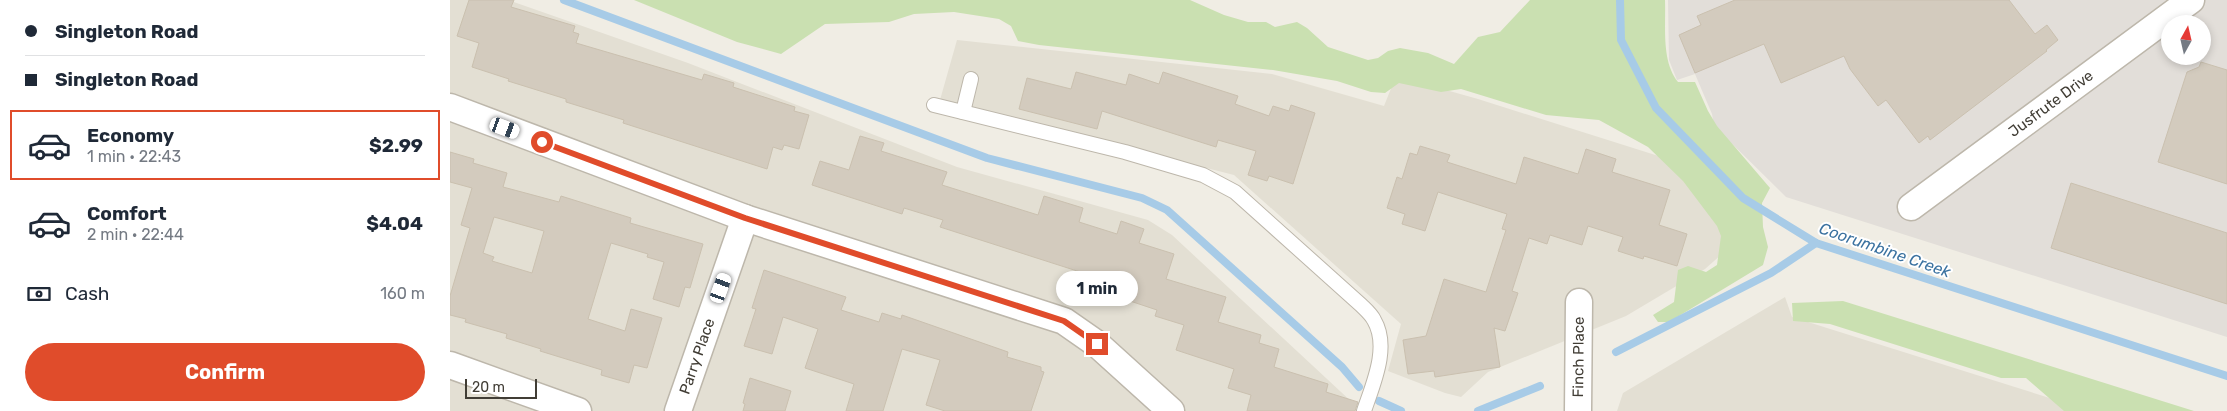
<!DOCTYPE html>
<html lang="en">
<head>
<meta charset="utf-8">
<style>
	:root { --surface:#fff; --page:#f6f6f7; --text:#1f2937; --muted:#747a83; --line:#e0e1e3; --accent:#e04c2b }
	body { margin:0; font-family:Rubik,sans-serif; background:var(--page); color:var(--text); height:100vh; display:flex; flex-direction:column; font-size:19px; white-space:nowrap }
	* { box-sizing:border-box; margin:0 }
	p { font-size:16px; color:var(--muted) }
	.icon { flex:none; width:28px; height:28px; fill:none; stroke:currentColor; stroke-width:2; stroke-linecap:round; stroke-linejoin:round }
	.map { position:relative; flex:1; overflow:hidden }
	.details { display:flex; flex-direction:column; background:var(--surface); width:450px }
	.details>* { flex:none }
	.hud { display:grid; align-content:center; height:110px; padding:0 25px; background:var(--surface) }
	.needle { width:32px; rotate:8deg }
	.buttons { position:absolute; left:1711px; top:15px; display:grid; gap:10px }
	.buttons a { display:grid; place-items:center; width:50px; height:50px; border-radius:50%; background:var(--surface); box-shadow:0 2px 8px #0003; font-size:25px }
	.scale { position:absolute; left:15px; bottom:12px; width:72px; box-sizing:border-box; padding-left:5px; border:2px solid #413d35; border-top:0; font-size:14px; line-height:18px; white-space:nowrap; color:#413d35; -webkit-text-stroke:4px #fff; paint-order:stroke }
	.end { position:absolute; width:22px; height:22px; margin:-11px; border:6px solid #e04c2b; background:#fff; box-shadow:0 0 0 2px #fff }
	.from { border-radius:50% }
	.bubble { position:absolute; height:35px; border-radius:18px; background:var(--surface); box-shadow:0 2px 8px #0003; font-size:16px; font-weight:700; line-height:35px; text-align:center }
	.car { position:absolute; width:15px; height:30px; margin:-15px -8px; border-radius:6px; box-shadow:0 0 4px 1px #0007; background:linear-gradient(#fff 24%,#345 0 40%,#fff 0 76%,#345 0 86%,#fff 0) }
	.hud b { display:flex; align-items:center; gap:18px; height:48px; font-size:19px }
	.hud b+b { border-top:1px solid var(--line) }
	.hud i { width:12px; height:12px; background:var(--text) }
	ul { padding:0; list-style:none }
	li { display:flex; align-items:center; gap:15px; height:70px; margin:0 10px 8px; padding:0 15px; border:2px solid transparent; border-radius:0px }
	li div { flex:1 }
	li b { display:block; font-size:19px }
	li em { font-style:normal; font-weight:700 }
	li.selected { border-color:var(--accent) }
	li>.icon { width:45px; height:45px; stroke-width:1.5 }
	.pay { display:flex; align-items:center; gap:12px; height:55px; padding:0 25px; font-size:19px }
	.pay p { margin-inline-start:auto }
	.primary-button { display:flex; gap:10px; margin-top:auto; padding:10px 25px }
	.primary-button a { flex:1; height:58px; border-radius:30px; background:var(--accent); color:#fff; font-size:20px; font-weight:700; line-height:58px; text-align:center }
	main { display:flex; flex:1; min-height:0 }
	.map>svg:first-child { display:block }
	.residential { fill:#e3dfd3 }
	.industrial { fill:#e2ded9; fill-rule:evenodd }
	.green { fill:#cae0b1 }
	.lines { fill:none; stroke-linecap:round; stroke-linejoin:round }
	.stream { stroke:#a7cbe7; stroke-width:8 }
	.building { fill:#d3cbbe; stroke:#cac0af; fill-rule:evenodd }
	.service-casing { stroke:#bdb7ab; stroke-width:16 }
	.minor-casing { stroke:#bdb7ab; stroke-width:29 }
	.service { stroke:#fff; stroke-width:14 }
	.minor { stroke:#fff; stroke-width:26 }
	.route { stroke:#e04c2b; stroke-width:6 }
	.labels { text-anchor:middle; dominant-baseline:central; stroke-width:4; stroke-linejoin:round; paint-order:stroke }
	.street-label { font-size:15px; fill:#413d35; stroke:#fff }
	.water-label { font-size:16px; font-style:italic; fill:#3b72a0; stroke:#fff }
</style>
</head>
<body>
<main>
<section class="details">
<div class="hud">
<b><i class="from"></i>Singleton Road</b>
<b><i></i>Singleton Road</b>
</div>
<ul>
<li class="selected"><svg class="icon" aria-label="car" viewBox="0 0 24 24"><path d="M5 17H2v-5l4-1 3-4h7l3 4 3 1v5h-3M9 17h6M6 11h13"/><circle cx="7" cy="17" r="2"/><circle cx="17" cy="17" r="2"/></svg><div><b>Economy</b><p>1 min · 22:43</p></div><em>$2.99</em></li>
<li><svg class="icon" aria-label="car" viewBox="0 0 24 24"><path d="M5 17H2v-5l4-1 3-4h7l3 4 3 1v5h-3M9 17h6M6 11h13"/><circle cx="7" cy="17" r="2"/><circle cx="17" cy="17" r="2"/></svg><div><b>Comfort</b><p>2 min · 22:44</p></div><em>$4.04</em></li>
</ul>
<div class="pay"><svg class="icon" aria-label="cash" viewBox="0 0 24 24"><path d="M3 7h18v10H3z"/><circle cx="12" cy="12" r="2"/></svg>Cash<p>160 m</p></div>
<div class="primary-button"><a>Confirm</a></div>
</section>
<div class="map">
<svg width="1777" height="411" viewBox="0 0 1777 411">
	<rect width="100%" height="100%" fill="#f0ede4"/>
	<g class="residential">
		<polygon points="0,0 58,0 238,63 507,167 698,220 722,235 905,405 904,411 0,411"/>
		<polygon points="507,40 822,74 934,106 946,76 1028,99 1218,159 1290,238 1255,269 1176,316 1038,372 1011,397 995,393 938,371 951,324 784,175 490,100"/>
		<polygon points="1335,297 1342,317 1641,411 1167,411 1173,393"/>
	</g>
	<path class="industrial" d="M1218,0H1777V337L1336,197L1264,126L1262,114L1245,74L1227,80L1219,60ZM1720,24H1752V56H1720Z"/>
	<g class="green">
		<path d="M184,0H740L774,15L798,22H816L825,27L847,22L857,28L878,47L918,60L928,58L938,51L950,48L978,53L1004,64L1028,37L1050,32L1080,0H1215C1216,26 1211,61 1228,82H1245L1258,111L1267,126L1320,188L1312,203L1313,227L1318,247L1313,265L1219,322H1208L1203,315L1224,302L1228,270L1238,266L1256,272L1267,265L1271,236L1267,226L1233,181L1198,147L1149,120L1096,115L1011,89L991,92L949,83L935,93L921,92L887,81L823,70L589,45L568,41L561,26L549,19L504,12L464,14L439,22L375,24L331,54L287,42Z"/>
		<polygon points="1393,301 1744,411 1614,411 1576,378 1551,378 1380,324 1343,321 1342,303"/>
	</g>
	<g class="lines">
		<g class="stream">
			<polyline points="114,0 537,158 692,198 717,210 892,367 909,387"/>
			<polyline points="1170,0 1171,40 1206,108 1293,198 1366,243 1777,376"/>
			<polyline points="1166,352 1321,273 1366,243"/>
			<polyline points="929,401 951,411"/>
			<polyline points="1028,411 1090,386"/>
		</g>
	</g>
	<g class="building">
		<polygon points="19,0 64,0 61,7 125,26 123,32 129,34 126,43 252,80 254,74 284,83 283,87 345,107 344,111 359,115 349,149 334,145 332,150 323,147 317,169 173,123 174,120 116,102 116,99 58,81 59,79 22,67 29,43 7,36"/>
		<polygon points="1285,0 1559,0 1585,34 1597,25 1608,40 1596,50 1597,51 1480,140 1478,136 1469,143 1436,100 1428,106 1400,69 1394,56 1331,83 1314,44 1245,73 1229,35 1251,25 1247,16"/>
		<polygon points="1751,62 1777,70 1777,184 1708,162 1737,72 1749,67"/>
		<polygon points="626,72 676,85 679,74 709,84 713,72 788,96 785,104 819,116 823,106 839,111 841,105 865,113 843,184 819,176 817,181 798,175 806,151 768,140 766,147 652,111 647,129 569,109 577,78 621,89"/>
		<polygon points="410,136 434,143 431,151 497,172 492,185 588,215 594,196 633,208 629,222 667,234 671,221 694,229 689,243 724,254 716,279 776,297 768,322 811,335 809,343 829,349 824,367 878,384 876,392 908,402 905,411 797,411 801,395 778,388 784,369 726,350 734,325 705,316 707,310 680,301 682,296 647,285 649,278 490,227 493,220 454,208 452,214 362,185 370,161 399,170"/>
		<polygon points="970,146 1000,155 997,162 1066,184 1074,157 1128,174 1136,149 1166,159 1162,172 1220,190 1209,225 1237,234 1227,266 1194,256 1193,259 1168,251 1173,237 1138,226 1132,245 1100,235 1097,244 1079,238 1062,291 1068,293 1055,331 1044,328 1050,367 985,377 984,371 958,374 953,340 976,336 994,279 1036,292 1056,230 1052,229 1057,214 988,192 975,231 952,224 955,214 937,208 947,177 952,179 960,153 967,155"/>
		<path d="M0,152L24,159L23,163L57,173L53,187L109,202L111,196L181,218L180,223L253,244L240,288L235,287L229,307L203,299L214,262L197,257L198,254L161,243L138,319L175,331L181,309L212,318L197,368L184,365L179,383L151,375L152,370L90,351L91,349L56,338L57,334L15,322L16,319L0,315V296L20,228L11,225L22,188L0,182ZM44,217L94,231L82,273L42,261L44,257L33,253Z"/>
		<polygon points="1621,183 1777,233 1777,304 1601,248"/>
		<polygon points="314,270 396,297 391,310 429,322 432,313 451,319 452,315 558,352 557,357 591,367 591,371 594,372 581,411 495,411 476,405 490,360 452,349 433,411 396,411 404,384 355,368 368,329 333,317 322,354 294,346 306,309 302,308"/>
		<polygon points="300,378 341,391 335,411 293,411 295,404 293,403"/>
	</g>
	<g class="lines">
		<defs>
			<g id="service">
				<path d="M484,105L675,152L753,175L785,192L911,305C915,309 921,314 924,320C940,347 923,384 914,411"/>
				<polyline points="513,112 521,79"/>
			</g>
			<g id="minor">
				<polyline points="0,107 295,218 614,321 647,344 721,411"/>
				<path id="s1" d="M1461,207L1741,0"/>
				<polyline points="0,365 128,411"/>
				<path id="s2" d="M228,411L295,218"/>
				<path id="s3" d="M1128,411L1129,302"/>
			</g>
		</defs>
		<use href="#service" class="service-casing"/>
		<use href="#minor" class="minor-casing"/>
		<use href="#service" class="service"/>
		<use href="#minor" class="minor"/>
	</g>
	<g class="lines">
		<polyline class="route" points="92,142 295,218 614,321 647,344"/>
	</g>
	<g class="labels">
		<g class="street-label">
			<text stroke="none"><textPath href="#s1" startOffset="174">Jusfrute Drive</textPath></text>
			<text stroke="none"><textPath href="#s2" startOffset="58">Parry Place</textPath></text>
			<text stroke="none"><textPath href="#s3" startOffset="54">Finch Place</textPath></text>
		</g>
		<g class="water-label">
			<text transform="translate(1435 250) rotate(19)">Coorumbine Creek</text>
		</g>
	</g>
</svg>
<div class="buttons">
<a><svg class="needle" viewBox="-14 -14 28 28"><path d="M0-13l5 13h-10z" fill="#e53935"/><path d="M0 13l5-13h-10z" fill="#747a83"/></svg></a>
</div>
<div class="scale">20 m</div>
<i class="end from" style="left:92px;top:142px"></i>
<i class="end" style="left:647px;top:344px"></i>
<div class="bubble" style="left:606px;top:271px;width:82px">1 min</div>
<i class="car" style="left:55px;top:128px;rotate:110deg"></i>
<i class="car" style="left:271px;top:288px;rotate:20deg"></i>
</div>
</main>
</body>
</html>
